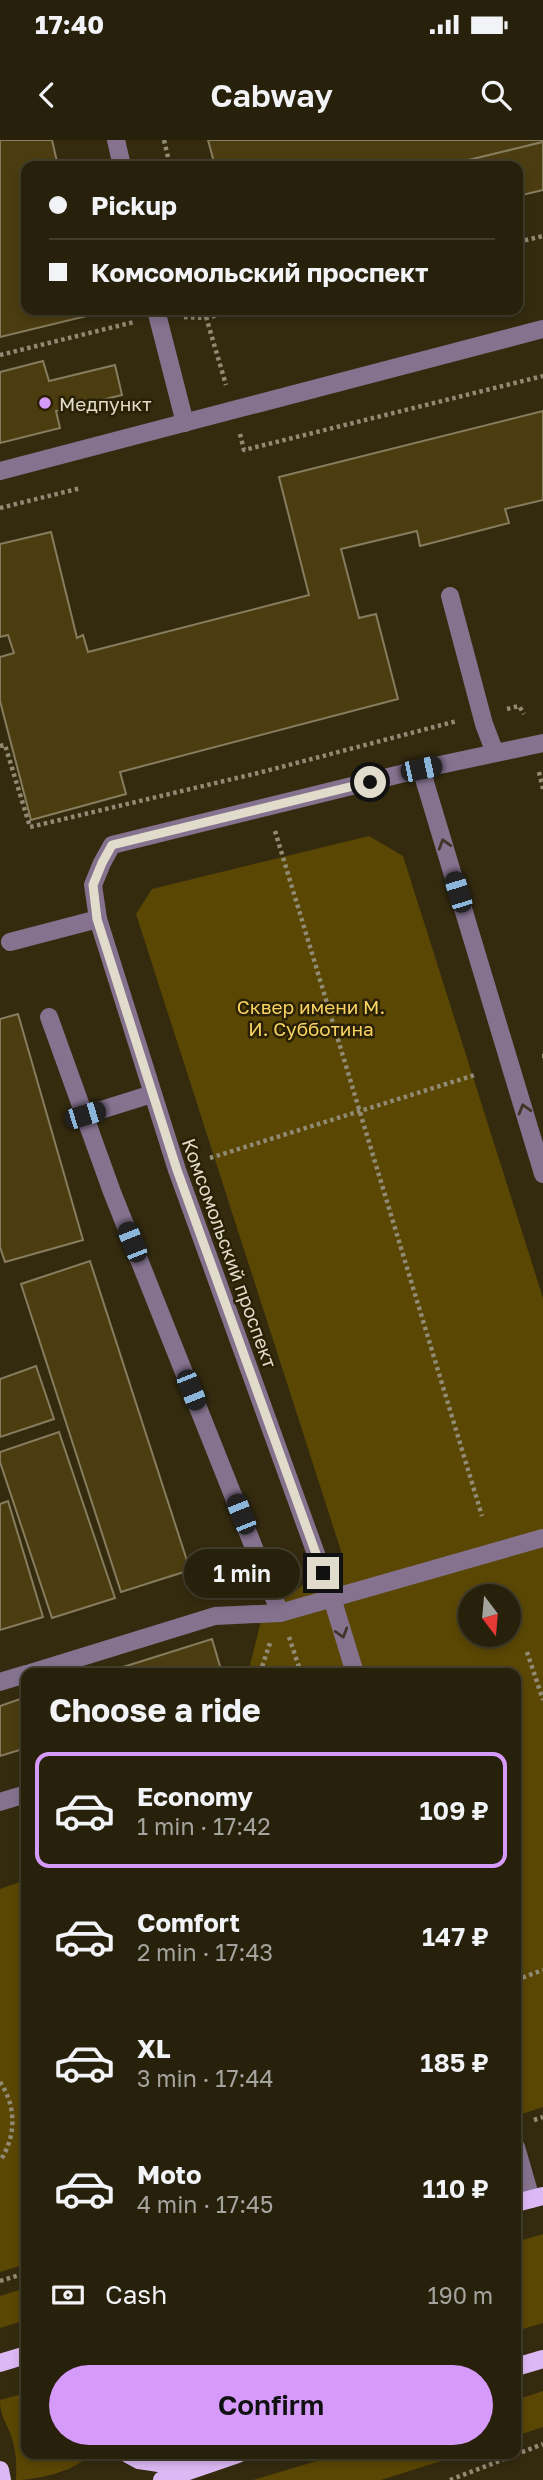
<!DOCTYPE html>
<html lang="en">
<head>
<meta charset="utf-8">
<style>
	:root { --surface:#27200b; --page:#2f2814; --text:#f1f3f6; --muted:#a4a39d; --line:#433e2c; --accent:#d69bfa }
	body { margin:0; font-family:"Golos Text",sans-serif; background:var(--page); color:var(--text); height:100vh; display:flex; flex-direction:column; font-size:26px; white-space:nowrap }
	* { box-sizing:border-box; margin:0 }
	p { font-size:23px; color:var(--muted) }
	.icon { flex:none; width:38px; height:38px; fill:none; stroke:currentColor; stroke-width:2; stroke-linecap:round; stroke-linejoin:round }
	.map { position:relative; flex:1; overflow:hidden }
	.sheet { position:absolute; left:21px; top:1528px; width:500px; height:791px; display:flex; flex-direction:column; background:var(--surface); border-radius:14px; box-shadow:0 4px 10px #0003,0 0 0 2px var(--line) }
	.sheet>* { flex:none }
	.guide { position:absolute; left:21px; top:21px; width:502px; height:154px; border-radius:14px; box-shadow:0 4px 10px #0003,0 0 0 2px var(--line); display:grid; align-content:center; height:154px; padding:0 28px; background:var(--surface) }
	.needle { width:46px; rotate:164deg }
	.buttons { position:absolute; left:458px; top:1444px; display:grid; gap:14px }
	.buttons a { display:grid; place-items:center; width:63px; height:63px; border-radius:50%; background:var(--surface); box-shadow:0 4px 10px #0003,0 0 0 2px var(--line); font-size:35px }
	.end { position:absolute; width:32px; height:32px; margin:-16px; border:9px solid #e0dbca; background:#111; box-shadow:0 0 0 4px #111 }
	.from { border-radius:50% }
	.bubble { position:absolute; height:49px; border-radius:24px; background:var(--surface); box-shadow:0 4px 10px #0003,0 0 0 2px var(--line); font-size:23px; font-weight:600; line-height:49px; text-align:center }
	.car { position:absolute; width:21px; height:42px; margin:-21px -10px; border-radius:9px; box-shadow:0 0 5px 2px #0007; background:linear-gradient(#222 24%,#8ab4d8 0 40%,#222 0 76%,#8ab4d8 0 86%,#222 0) }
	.guide b { display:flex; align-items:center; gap:24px; height:66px; font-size:26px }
	.guide b+b { border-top:2px solid var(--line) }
	.guide i { width:18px; height:18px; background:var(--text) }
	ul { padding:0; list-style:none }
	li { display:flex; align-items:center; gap:21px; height:116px; margin:0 14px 10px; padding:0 14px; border:4px solid transparent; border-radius:14px }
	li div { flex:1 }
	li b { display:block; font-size:26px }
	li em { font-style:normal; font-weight:600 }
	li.on { border-color:var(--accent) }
	li>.icon { width:63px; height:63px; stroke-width:1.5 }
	h2 { padding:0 28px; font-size:32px; line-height:84px }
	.pay { display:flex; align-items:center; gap:18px; height:77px; padding:0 28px; font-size:26px }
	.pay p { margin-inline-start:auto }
	.button { display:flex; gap:14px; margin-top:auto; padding:14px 28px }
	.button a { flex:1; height:80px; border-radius:42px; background:var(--accent); color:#111; font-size:28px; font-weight:600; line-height:80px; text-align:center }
	.status { display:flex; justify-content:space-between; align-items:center; height:49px; padding:0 35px; background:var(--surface); direction:ltr }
	.status svg { height:19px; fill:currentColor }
	header { display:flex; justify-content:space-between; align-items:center; height:91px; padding:0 28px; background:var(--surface); font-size:32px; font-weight:600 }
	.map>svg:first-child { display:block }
	.green { fill:#5a4704; fill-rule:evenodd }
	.building { fill:#4b3d10; stroke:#867c5e; stroke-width:2 }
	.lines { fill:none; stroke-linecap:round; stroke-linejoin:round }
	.path { stroke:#918b75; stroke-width:4.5; stroke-dasharray:3.5 3.5; stroke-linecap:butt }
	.minor { stroke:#84728f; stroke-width:18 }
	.major { stroke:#dcb8f4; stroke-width:18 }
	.oneway { stroke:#403528 }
	.route { stroke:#e0dbca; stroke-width:9 }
	.poi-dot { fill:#d69bfa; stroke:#2a2105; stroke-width:2.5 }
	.labels { text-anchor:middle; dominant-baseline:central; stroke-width:5; stroke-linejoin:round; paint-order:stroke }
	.poi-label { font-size:19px; fill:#e0dbca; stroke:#2a2105; text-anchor:start }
	.park-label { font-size:19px; fill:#f8d363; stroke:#2a2105 }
	.street-label { font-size:19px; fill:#e0dbca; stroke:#2a2105 }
</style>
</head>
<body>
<div class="status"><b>17:40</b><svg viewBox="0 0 49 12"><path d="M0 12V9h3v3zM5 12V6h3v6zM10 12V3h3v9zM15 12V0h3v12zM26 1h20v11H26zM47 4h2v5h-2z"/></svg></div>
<header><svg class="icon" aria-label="back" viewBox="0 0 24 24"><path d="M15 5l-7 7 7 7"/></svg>Cabway<svg class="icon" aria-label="search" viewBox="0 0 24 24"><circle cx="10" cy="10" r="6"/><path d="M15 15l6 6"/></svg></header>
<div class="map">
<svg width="543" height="2340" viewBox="0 0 543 2340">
	<rect width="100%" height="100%" fill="#342b0f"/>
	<g class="green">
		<path d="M369,696L403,716L543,1158V1967L516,1976V1533H248L262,1477L342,1414L136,774L152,749ZM471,1456H509V1494H471Z"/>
		<polygon points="26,1740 26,2124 0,2132 0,1749"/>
		<polygon points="543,2094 543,2183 516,2191 516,2102"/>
		<polygon points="26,2148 26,2180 0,2188 0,2156"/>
		<polygon points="543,2251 543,2287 516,2296 516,2260"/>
		<path d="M26,2253V2314H80L84,2319C72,2332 34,2340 16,2340C17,2324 16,2308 10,2293C5,2280 0,2275 0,2260Z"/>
		<polygon points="340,2314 463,2314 381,2340 253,2340"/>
	</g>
	<g class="building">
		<polygon points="0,0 52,0 58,26 26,26 26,170 94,170 95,174 0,197"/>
		<polygon points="208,0 543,0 543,2 444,26 215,26"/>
		<polygon points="543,2 543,50 518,56 518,26 444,26"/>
		<polygon points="43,221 49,241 115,225 122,255 56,271 60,288 0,303 0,232"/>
		<polygon points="543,271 543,360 505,369 509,383 420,406 417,391 341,409 359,478 376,474 398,559 120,632 126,654 31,680 0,561 0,517 14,513 8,495 0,497 0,404 51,392 77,498 83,495 88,512 309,455 279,337"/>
		<polygon points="18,874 83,1100 5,1122 0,1107 0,879"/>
		<polygon points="90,1121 190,1430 121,1452 21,1144"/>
		<polygon points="36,1226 54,1279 0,1297 0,1239"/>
		<polygon points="59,1292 115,1458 52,1478 0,1322 0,1312"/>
		<polygon points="8,1361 43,1477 0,1490 0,1364"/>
		<polygon points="212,1499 222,1533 104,1533"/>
		<polygon points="26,1557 26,1608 0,1616 0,1566"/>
	</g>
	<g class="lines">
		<g class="path">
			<polyline points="164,0 170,26"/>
			<polyline points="518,102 543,96"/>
			<polyline points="204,170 226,245"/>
			<polyline points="184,177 206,178 241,170"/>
			<polyline points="0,215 134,182"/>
			<polyline points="240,294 244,310 543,236"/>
			<polyline points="0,368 81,348"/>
			<polyline points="507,569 519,566 524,574"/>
			<polyline points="0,606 5,605 30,687 258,633 457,581"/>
			<polyline points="539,632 543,649"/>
			<polyline points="275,691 482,1376"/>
			<polyline points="542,916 543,916"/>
			<polyline points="210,1018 475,935"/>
			<polyline points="289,1497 301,1533"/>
			<polyline points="527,1512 543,1560"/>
			<polyline points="260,1533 271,1500"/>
			<polyline points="516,1840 543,1830"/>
			<path d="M0,1942C17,1967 16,1997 0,2021"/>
			<polyline points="534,1980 543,1977"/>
			<polyline points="0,2141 26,2133"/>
			<polyline points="450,2340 543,2304"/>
		</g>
		<g class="minor">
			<polyline points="116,0 122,26"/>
			<polyline points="156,170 185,283"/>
			<polyline points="0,331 543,189"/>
			<polyline points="450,456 484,584 495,613"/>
			<polyline points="421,629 543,1034"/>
			<polyline points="10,802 98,779"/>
			<polyline points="49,877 112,1052 280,1473"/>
			<polyline points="85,975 152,954"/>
			<polyline points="30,1533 215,1476 280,1473 543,1398"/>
			<polyline points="355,1533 332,1458 177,1030 98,779 93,745 102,723 112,705 421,629 543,603"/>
			<polyline points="0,1542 26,1534"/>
			<polyline points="0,1662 26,1654"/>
			<polyline points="516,2007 531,2059"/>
		</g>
		<g class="major">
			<polyline points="516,2063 543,2056"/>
			<polyline points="0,2223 26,2215"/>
			<polyline points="516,2227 543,2219"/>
			<polyline points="128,2314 139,2320 192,2328"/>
			<polyline points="0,2330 2,2340"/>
			<polyline points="162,2340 238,2314"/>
		</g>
	</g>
	<defs><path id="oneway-chevron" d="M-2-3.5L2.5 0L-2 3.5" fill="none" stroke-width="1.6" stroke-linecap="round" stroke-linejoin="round" transform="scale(1.75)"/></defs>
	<g class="oneway">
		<use href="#oneway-chevron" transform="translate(444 704) rotate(-107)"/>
		<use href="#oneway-chevron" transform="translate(524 969) rotate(-106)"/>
		<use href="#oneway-chevron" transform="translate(342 1493) rotate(73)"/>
	</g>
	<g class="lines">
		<polyline class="route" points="323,1433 177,1030 97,779 93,745 102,723 112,705 370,642"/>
	</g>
	<circle class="poi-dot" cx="45" cy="263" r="7"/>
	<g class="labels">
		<g class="poi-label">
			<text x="59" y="263">Медпункт</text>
		</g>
		<g class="park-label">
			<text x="311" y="866">Сквер имени М.<tspan x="311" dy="22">И. Субботина</tspan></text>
		</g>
		<g class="street-label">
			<text transform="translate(230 1113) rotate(70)">Комсомольский проспект</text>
		</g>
	</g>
</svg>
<div class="buttons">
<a><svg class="needle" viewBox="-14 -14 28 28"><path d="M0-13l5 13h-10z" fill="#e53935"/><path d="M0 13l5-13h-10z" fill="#a4a39d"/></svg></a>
</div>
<i class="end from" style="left:370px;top:642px"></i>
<i class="end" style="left:323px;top:1433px"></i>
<div class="bubble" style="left:184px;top:1409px;width:116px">1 min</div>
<i class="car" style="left:421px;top:629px;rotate:78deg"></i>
<i class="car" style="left:458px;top:752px;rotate:343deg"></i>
<i class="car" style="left:85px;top:975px;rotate:73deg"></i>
<i class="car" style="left:132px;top:1102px;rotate:338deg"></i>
<i class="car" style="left:191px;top:1250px;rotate:158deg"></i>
<i class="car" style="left:241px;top:1374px;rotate:338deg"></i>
<div class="guide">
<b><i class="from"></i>Pickup</b>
<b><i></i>Комсомольский проспект</b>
</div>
<section class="sheet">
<h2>Choose a ride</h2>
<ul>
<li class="on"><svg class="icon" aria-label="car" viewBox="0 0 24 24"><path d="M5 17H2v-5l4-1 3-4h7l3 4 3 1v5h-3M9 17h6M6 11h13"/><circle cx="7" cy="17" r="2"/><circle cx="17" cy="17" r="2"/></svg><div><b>Economy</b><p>1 min · 17:42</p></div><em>109 ₽</em></li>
<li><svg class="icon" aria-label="car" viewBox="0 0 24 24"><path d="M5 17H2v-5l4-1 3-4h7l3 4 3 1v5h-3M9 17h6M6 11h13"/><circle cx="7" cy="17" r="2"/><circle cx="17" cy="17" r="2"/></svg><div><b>Comfort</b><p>2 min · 17:43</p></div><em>147 ₽</em></li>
<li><svg class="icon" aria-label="car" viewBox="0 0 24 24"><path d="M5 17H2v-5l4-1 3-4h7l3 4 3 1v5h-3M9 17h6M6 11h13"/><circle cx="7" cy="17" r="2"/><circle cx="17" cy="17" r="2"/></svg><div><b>XL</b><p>3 min · 17:44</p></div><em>185 ₽</em></li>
<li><svg class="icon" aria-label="car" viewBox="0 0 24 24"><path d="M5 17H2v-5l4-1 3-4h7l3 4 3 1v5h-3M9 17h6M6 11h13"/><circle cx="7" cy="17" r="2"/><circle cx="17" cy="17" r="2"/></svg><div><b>Moto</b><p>4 min · 17:45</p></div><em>110 ₽</em></li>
</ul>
<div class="pay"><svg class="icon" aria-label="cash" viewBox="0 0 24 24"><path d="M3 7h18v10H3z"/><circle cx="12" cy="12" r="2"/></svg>Cash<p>190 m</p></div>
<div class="button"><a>Confirm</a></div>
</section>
</div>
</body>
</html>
